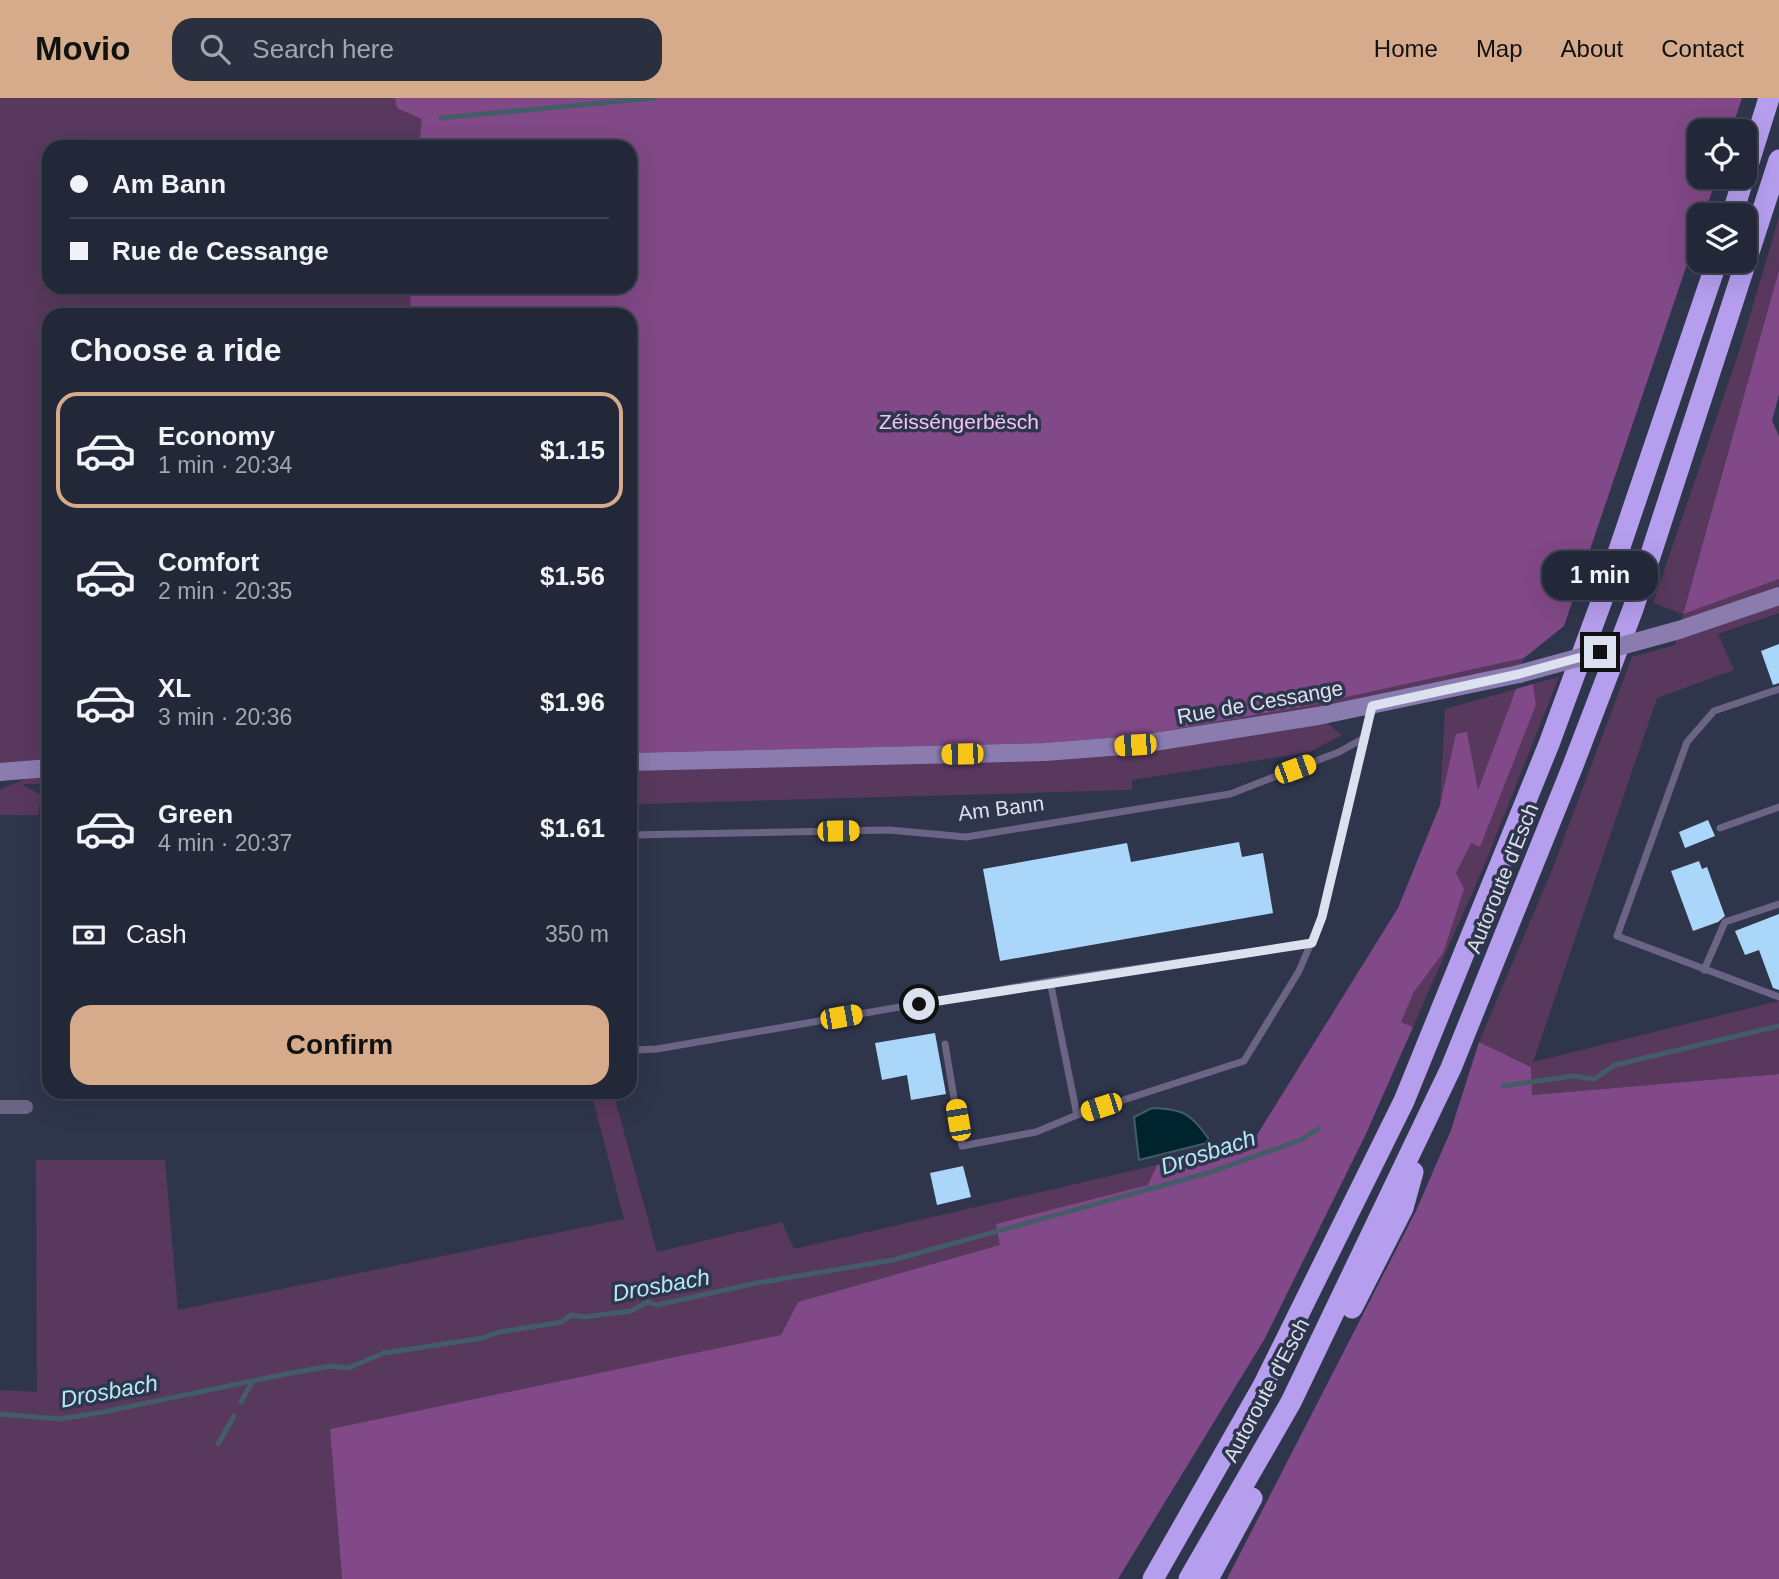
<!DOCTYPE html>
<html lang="en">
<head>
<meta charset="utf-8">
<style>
	:root { --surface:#232839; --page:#2b3041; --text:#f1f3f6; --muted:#a3a6ae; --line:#404453; --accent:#d6ab8b }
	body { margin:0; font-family:Helvetica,sans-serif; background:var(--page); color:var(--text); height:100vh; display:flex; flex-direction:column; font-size:26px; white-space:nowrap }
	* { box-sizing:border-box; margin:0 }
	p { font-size:23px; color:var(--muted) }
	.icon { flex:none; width:38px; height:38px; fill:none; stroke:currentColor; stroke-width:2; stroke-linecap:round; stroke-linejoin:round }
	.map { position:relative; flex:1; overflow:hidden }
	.panel { position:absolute; left:42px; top:210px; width:595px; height:791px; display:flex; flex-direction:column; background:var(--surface); border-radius:21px; box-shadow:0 7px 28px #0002,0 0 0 2px var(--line) }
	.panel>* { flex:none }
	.banner { position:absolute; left:42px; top:42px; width:595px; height:154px; border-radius:21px; box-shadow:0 7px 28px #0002,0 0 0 2px var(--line); display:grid; align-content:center; height:154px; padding:0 28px; background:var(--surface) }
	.fabs { position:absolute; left:1687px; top:21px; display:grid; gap:14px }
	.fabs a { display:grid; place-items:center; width:70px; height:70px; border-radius:14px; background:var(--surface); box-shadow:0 7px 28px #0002,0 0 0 2px var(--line); font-size:35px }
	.end { position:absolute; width:32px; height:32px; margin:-16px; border:9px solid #dce1ef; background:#111; box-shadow:0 0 0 4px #111 }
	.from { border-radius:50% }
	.bubble { position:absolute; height:49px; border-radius:21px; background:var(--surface); box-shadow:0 7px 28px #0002,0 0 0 2px var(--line); font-size:23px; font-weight:700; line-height:49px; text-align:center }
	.car { position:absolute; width:21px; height:42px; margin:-21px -10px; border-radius:9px; box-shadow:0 0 5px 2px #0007; background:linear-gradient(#f5c518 24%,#345 0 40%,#f5c518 0 76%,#345 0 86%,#f5c518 0) }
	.banner b { display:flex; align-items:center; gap:24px; height:66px; font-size:26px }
	.banner b+b { border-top:2px solid var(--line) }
	.banner i { width:18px; height:18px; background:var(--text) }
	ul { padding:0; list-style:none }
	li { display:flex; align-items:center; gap:21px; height:116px; margin:0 14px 10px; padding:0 14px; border:4px solid transparent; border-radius:21px }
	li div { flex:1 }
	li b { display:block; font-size:26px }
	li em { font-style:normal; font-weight:700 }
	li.current { border-color:var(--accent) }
	li>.icon { width:63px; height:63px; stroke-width:1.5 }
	h2 { padding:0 28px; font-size:32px; line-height:84px }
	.pay { display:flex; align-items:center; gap:18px; height:77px; padding:0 28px; font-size:26px }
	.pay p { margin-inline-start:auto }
	.primary-button { display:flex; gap:14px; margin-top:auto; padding:14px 28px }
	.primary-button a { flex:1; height:80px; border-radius:21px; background:var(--accent); color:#111; font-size:28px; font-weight:700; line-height:80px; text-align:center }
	header { display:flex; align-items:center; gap:42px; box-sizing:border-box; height:98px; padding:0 35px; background:var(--accent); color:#111 }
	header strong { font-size:33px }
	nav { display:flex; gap:38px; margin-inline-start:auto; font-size:24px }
	.search { width:490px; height:63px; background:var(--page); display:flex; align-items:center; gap:18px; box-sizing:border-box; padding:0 24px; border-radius:21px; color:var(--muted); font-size:26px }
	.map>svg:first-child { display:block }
	.green { fill:#59385d }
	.forest { fill:#814987 }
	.water { fill:#00242d; stroke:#425d67; stroke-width:2 }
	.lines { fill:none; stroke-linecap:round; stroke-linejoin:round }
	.stream { stroke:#425d67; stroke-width:5 }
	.building { fill:#aad6fa }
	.lane { stroke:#6c6484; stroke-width:7 }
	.street { stroke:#6c6484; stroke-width:14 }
	.secondary { stroke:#8a7caf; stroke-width:18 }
	.highway { stroke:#b59eee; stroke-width:21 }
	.secondary-bridge { stroke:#8a7caf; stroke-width:18 }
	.route { stroke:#dce1ef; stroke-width:9 }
	.labels { text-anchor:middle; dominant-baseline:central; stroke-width:7; stroke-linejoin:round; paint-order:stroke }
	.park-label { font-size:21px; fill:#f3c3f7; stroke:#2f364c }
	.street-label { font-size:21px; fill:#dce1ef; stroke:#2f364c }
	.water-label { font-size:23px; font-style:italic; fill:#b3e9f7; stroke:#2f364c }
</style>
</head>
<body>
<header>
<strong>Movio</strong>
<div class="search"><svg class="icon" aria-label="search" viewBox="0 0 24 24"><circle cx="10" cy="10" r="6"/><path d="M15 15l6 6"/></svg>Search here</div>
<nav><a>Home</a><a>Map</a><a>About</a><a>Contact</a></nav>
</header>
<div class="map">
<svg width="1779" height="1481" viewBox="0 0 1779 1481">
	<rect width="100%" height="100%" fill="#2f364c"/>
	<g class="green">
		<polygon points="0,0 395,0 398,10 423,21 419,49 49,49 49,189 409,189 412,217 49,217 49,669 0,666"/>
		<polygon points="1779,119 1779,172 1683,515 1779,481 1779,515 1718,536 1734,572 1657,600 1533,964 1779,903 1779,976 1532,997 1531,969 1479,944 1552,772 1632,559 1675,547 1683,516 1653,505 1739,254"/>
		<polygon points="1524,560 1519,576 1319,619 1342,637 1310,654 1132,682 1132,692 638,706 630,689 630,655 1044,645 1311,607"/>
		<polygon points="1559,579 1484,768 1413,929 1401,924 1414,894 1443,855 1456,775 1471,744 1480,748 1536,607 1533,586"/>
		<polygon points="1516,591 1478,693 1467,634 1440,707 1445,611"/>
		<polygon points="49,672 49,686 22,686 41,697 38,717 0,717 0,691"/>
		<polygon points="591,994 613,994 657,1154 782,1124 794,1151 1157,1067 1149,1087 996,1126 1001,1147 798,1204 782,1237 330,1331 342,1481 0,1481 0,1292 37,1294 36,1062 165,1062 178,1212 624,1121"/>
	</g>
	<g class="forest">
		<polygon points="395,0 1742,0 1731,33 1699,33 1699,79 1717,79 1704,117 1699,117 1699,131 1564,528 1524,560 1311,607 1135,638 1045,645 630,655 630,217 412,217 409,189 630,189 630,49 419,49 422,21 397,10"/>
		<polygon points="1779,172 1779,296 1772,323 1779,338 1779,481 1683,516"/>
		<polygon points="1533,586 1536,607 1480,749 1471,745 1456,775 1464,791 1443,855 1414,894 1401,924 1413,929 1365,1038 1264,1242 1118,1481 342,1481 330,1331 781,1237 798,1204 1000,1147 996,1126 1148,1087 1157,1067 1252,1045 1398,810 1440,707 1456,636 1467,634 1478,692 1516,591"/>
		<polygon points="1479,944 1531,969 1532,997 1779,976 1779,1481 1227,1481 1416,1113 1451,1032"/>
	</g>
	<path class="water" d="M1152,1010C1187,1011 1191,1017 1211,1044L1139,1062L1134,1019Z"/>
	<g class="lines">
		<g class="stream">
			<polyline points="441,20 653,0"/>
			<polyline points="1503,988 1573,978 1594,981 1615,967 1779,928"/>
			<polyline points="241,1304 252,1284"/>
			<polyline points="0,1316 59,1321 103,1314 286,1276 331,1268 348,1270 384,1255 483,1240 500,1234 562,1224 571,1217 584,1219 631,1213 648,1204 657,1207 757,1185 893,1162 1208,1075 1301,1042 1318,1031"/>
			<polyline points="218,1346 234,1318"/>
		</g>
	</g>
	<g class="building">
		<polygon points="1779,546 1779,585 1773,587 1761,553"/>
		<polygon points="1708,722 1715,738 1685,750 1679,734"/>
		<polygon points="1239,744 1242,759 1263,755 1273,815 1000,863 983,771 1127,745 1131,764"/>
		<polygon points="1699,763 1702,771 1707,769 1725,818 1718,824 1693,833 1671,773"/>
		<polygon points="1779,816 1779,892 1773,890 1759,852 1745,857 1735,833"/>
		<polygon points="935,935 946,996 911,1002 907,977 882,982 875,945"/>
		<polygon points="963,1068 971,1099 937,1107 930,1075"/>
	</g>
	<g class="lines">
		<g class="lane">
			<polyline points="1779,591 1714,613 1687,644 1617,838 1779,899"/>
			<polyline points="1720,730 1779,709"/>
			<polyline points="630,737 889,732 966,739 1230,696 1339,654 1364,640"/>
			<polyline points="1704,872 1725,824 1779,806"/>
			<polyline points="1050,883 1312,845"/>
			<polyline points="630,931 635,952 657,951 1050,883 1077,1017 1244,963 1299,873 1322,819 1372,608"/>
			<polyline points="945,946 962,1048 1036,1034 1077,1017"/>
		</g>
		<polyline class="street" points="0,1009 26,1009"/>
		<g class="secondary">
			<polyline points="1679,532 1779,498"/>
			<polyline points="630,664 1045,654 1135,647 1318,618 1519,576"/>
			<polyline points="0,674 49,670"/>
		</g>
		<g class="highway">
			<polyline points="1745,77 1769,0"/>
			<polyline points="1732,117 1744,79"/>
			<polyline points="1352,1210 1403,1110 1413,1074"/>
			<polyline points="1153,1481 1263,1288 1404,1003 1549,646 1602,502 1717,163"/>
			<polyline points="1189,1481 1291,1304 1451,970 1572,670 1633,511 1779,62"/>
			<polyline points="1208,1481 1252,1400"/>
		</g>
		<polyline class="secondary-bridge" points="1519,576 1679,532"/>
	</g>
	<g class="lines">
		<polyline class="route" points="919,906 1312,845 1322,819 1372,608 1519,576 1600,554"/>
	</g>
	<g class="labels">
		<g class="park-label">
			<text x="959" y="323">Zéisséngerbësch</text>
		</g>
		<g class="street-label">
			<text transform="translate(1260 604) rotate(-10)">Rue de Cessange</text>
			<text transform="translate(1001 710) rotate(-7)">Am Bann</text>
			<text transform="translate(1502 780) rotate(-68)">Autoroute d'Esch</text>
			<text transform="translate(1266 1292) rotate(-62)">Autoroute d'Esch</text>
		</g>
		<g class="water-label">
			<text transform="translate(1208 1054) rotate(-18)">Drosbach</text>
			<text transform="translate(661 1187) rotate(-10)">Drosbach</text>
			<text transform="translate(109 1293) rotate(-10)">Drosbach</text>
		</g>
	</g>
</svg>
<div class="fabs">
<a><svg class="icon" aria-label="locate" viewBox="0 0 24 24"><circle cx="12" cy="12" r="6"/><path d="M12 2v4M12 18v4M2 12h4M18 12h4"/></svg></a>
<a><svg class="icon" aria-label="layers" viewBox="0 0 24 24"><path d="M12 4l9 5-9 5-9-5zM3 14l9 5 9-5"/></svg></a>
</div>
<i class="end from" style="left:919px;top:906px"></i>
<i class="end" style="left:1600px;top:554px"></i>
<div class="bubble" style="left:1542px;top:453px;width:116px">1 min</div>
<i class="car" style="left:1135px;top:647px;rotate:266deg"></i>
<i class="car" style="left:962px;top:656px;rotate:269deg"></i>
<i class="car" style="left:1295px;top:671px;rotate:70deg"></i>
<i class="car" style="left:838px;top:733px;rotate:89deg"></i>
<i class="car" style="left:841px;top:919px;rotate:80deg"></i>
<i class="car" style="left:1101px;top:1009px;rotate:252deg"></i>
<i class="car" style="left:958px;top:1022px;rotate:350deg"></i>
<div class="banner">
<b><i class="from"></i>Am Bann</b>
<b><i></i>Rue de Cessange</b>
</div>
<section class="panel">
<h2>Choose a ride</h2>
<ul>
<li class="current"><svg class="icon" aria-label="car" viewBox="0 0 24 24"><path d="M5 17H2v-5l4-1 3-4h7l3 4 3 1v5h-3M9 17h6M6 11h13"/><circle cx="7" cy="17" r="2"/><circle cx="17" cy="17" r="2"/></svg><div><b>Economy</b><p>1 min · 20:34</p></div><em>$1.15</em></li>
<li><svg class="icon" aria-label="car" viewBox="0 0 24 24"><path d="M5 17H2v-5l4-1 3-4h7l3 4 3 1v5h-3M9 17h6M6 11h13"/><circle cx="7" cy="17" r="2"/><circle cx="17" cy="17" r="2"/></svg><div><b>Comfort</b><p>2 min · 20:35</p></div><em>$1.56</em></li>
<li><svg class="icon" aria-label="car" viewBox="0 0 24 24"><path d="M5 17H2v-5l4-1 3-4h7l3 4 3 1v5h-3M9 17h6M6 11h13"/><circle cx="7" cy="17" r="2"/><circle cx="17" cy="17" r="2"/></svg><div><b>XL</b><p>3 min · 20:36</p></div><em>$1.96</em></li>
<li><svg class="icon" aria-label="car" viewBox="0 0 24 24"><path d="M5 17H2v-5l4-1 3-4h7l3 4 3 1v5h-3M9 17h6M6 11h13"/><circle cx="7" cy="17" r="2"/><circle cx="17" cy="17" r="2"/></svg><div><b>Green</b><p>4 min · 20:37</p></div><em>$1.61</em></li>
</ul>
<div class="pay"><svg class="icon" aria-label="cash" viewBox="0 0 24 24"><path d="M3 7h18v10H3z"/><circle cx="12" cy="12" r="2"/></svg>Cash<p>350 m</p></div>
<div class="primary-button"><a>Confirm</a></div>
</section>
</div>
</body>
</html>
